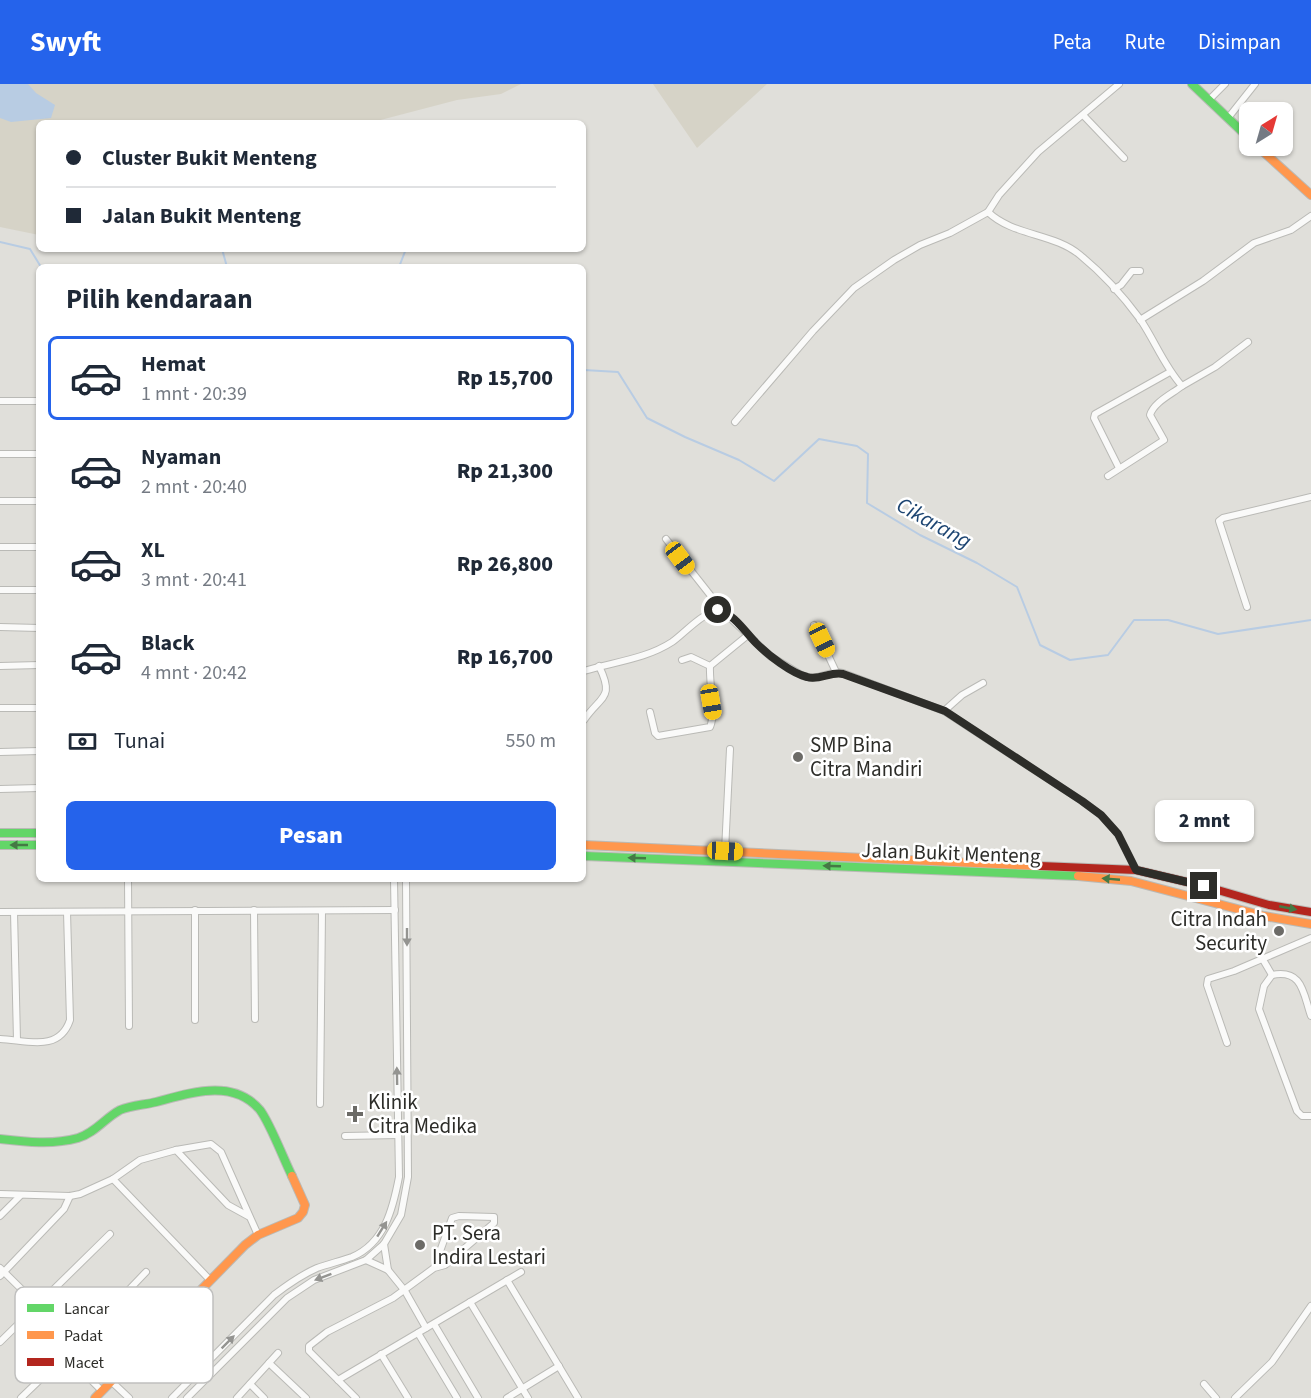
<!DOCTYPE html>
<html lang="id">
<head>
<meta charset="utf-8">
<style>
	:root { --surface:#fff; --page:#f6f6f7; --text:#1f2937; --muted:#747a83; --line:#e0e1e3; --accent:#2563eb }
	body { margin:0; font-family:"Source Sans 3",sans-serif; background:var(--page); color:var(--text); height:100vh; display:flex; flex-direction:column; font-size:22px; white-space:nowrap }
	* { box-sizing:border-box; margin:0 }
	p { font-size:20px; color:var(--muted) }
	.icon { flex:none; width:33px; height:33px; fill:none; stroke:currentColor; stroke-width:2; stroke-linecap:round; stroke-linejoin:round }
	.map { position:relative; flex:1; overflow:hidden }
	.details { position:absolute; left:36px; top:180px; width:550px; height:618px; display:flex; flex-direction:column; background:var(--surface); border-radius:9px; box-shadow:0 2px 4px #0004 }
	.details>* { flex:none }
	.top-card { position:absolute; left:36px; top:36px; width:550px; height:132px; border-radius:9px; box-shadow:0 2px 4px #0004; display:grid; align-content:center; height:132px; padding:0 30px; background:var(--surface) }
	.needle { width:39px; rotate:37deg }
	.fabs { position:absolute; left:1239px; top:18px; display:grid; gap:12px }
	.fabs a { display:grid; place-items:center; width:54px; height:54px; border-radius:9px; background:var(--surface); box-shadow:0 2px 4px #0004; font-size:30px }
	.end { position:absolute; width:27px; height:27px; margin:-14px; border:8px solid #2d2d29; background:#fff; box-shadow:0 0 0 3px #fff }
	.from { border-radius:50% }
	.bubble { position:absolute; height:42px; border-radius:9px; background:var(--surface); box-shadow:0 2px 4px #0004; font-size:20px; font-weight:800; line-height:42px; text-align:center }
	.car { position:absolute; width:18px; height:36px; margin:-18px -9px; border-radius:8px; box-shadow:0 0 4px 2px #0007; background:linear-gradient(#f5c518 24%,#345 0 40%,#f5c518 0 76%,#345 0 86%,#f5c518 0) }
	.top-card b { display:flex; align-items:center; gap:21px; height:57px; font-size:22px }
	.top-card b+b { border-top:2px solid var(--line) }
	.top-card i { width:15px; height:15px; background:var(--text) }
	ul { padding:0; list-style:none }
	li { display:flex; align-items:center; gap:18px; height:84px; margin:0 12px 9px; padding:0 18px; border:3px solid transparent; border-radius:9px }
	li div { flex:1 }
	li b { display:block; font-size:22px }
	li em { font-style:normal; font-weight:800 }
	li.selected { border-color:var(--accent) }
	li>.icon { width:54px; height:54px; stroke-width:1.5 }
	h2 { padding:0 30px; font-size:27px; line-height:72px }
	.pay { display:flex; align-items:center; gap:15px; height:66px; padding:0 30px; font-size:22px }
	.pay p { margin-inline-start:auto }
	.button { display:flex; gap:12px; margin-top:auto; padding:12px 30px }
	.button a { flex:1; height:69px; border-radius:9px; background:var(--accent); color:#fff; font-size:24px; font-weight:800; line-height:69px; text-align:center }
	header { display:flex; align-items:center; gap:36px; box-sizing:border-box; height:84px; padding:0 30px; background:var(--accent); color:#fff }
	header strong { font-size:28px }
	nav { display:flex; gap:33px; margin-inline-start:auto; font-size:21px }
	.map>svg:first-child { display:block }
	.built { fill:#d6d3c7 }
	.water { fill:#b8cce3 }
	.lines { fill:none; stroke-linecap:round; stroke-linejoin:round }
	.stream { stroke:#b8cce3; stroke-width:2 }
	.street-casing { stroke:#babab6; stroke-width:8 }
	.fast-casing { stroke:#babab6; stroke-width:10 }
	.slow-casing { stroke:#babab6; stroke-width:10 }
	.jam-casing { stroke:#babab6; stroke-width:10 }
	.street { stroke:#fafaf9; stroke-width:6 }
	.fast { stroke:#63d668; stroke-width:8 }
	.slow { stroke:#ff974d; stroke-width:8 }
	.jam { stroke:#b3261e; stroke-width:8 }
	.oneway { fill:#457945 }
	.oneway2 { fill:#949491 }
	.route { stroke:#2d2d29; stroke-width:8 }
	.poi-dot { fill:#6c6b67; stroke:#fff; stroke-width:2 }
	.labels { text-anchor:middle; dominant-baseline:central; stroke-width:5; stroke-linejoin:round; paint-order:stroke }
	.poi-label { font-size:21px; fill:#2d2d29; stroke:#fff; text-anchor:start }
	.street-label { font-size:21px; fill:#2d2d29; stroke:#fff }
	.water-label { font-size:22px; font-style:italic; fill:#1d4572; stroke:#fff }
	.key { fill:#fff; stroke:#c0c0bf; stroke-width:1.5 }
	.key-label { font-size:16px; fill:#2d2d29 }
</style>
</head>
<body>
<header>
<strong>Swyft</strong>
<nav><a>Peta</a><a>Rute</a><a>Disimpan</a></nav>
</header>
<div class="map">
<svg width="1311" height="1314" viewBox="0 0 1311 1314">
	<rect width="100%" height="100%" fill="#e0dfda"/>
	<g class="built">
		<polygon points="0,0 521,0 501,10 457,16 369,39 39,39 39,151 0,143"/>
		<polygon points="653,0 767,0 697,64"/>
	</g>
	<polygon class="water" points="0,0 28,0 36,9 55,21 51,34 11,38 0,34"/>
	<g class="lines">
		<g class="stream">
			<polyline points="0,158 30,165 41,183"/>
			<polyline points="222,165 227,183"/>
			<polyline points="399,183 406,165"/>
			<polyline points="584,286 618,288 647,334 685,353 739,376 774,397 819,355 857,362 868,370 867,419 920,451 977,479 1017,503 1040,561 1070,576 1108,571 1134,536 1168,536 1218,550 1311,536"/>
		</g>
		<defs>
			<g id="street">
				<path d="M1119,0L1038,68L999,111L988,128C1013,152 1054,149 1080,171C1102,189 1123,212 1140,235C1155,257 1164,282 1182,302L1215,283L1248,258"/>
				<polyline points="1209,16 1225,0"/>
				<polyline points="1083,31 1124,74"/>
				<polyline points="1228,34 1255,0"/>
				<polyline points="1114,205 1121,201 1132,187 1140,187"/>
				<polyline points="1140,236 1203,197 1254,159 1291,146 1311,132"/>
				<polyline points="0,317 39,317"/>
				<polyline points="735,338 813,247 854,204 894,176 920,161 950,149 988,128"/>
				<polyline points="0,370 39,370"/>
				<polyline points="1119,384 1094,334 1095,330 1170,288"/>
				<path d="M1108,392L1164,356L1150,331C1154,318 1172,310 1182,302"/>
				<polyline points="0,417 39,417"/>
				<polyline points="666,455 722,526"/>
				<polyline points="0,463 39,463"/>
				<polyline points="0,506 39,506"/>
				<polyline points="1247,523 1219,437 1223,434 1311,413"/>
				<polyline points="814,541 836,588"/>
				<polyline points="0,543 39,544"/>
				<polyline points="682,576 691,573 710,582 748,551"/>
				<polyline points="0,582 39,581"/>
				<path d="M584,587C613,578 646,575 672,558C685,549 707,523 723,527L770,572L803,592L813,594L836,588L843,589L944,627L1082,717L1101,731L1118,750L1136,786"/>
				<polyline points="0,624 39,624"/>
				<polyline points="944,627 962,611 983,599"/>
				<path d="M650,628L655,649L658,652L710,643C716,630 709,599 710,582"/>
				<path d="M584,636C601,611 615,615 599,582"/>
				<polyline points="0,668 39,667"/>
				<polyline points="0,705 39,704"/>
				<polyline points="725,767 730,665"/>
				<polyline points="128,795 129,942"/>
				<polyline points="254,826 255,935"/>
				<polyline points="0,828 395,826"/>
				<polyline points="14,828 17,956"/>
				<path d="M1262,874L1272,891C1303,885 1303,909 1311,932"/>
				<polyline points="1272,891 1264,902 1259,925 1297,1027 1302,1032 1311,1032"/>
				<polyline points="195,936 195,826"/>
				<path d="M0,955C26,956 59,969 70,936L67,828"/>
				<polyline points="1227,959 1207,901 1208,895 1234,887 1311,854"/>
				<polyline points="320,1020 322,827"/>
				<polyline points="345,1052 398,1051"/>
				<polyline points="176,1066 228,1121 248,1132"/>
				<polyline points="113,1095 210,1196"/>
				<polyline points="0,1110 70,1112 80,1110 113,1095 140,1076 176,1066 211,1060 221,1068 258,1151"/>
				<polyline points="0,1132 20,1112"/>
				<polyline points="384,1160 388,1186"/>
				<polyline points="366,1176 388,1186 405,1207 426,1244"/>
				<polyline points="0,1184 77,1260"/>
				<polyline points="0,1192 64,1125 70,1112"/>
				<polyline points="507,1196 578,1314"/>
				<polyline points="470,1218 528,1314"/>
				<polyline points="434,1240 478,1314"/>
				<polyline points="88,1249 125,1285"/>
				<polyline points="418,1249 457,1314"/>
				<polyline points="0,1258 110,1150"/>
				<polyline points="381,1270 408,1314"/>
				<polyline points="66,1271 102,1307"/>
				<polyline points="269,1279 306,1314"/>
				<polyline points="338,1296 521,1188"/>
				<polyline points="112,1298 129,1314"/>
				<polyline points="250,1300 264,1314"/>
				<polyline points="1204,1300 1216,1314"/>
				<polyline points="21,1314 77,1260 146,1188"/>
				<path d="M172,1314L274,1211C287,1201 301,1191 317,1184C328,1180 341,1177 352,1173C385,1159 393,1124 399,1093L394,795"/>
				<polyline points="187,1314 287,1214 314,1196 366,1176 384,1160 401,1131 408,1093 406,795"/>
				<polyline points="237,1314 278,1269"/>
				<polyline points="356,1314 309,1267 309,1262 327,1248 393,1214 434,1184 445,1181 494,1139 494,1133 459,1132 452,1134 434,1184"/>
				<polyline points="507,1314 559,1282"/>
				<polyline points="1235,1314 1272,1278 1311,1222"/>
			</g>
			<g id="fast">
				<polyline points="1192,0 1250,55"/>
				<polyline points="0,749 39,749"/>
				<polyline points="0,761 39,761"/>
				<polyline points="584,772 1078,792"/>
				<path d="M0,1055C26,1058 53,1061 78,1054C95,1049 105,1034 120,1026C132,1021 144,1021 156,1018C190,1009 233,994 260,1026C270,1039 284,1076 292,1092"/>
			</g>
			<g id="slow">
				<polyline points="1257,62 1311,111"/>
				<polyline points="584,761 1040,782"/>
				<polyline points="1078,792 1131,797 1264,832 1311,840"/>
				<polyline points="95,1314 245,1161 258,1151 298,1134 303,1128 305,1121 292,1092"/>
			</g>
			<polyline id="jam" points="1040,782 1136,786 1204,802 1269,821 1311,828"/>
		</defs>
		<use href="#street" class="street-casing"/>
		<use href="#fast" class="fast-casing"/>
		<use href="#slow" class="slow-casing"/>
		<use href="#jam" class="jam-casing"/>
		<use href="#street" class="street"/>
		<use href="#fast" class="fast"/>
		<use href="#slow" class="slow"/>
		<use href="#jam" class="jam"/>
	</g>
	<defs><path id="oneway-solid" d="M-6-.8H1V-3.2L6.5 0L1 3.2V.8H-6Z" transform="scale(1.5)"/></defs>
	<g class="oneway">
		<use href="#oneway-solid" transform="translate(19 761) rotate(-180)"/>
		<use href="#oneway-solid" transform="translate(637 774) rotate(-178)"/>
		<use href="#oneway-solid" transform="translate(832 782) rotate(-178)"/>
		<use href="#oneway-solid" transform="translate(1111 795) rotate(-175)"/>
		<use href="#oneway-solid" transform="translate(1288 824) rotate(11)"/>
	</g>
	<g class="oneway2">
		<use href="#oneway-solid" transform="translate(407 853) rotate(90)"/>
		<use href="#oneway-solid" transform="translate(397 992) rotate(-91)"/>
		<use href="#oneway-solid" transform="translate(382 1145) rotate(-58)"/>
		<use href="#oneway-solid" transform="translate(323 1193) rotate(159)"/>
		<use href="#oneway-solid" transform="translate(228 1258) rotate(-45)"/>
	</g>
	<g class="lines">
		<path class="route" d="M718,526C733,529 746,549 756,559C768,571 791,589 807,593C819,597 831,587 843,590L945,627L1082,717L1101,731L1118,750L1136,786L1204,802"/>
	</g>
	<g class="poi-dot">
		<circle cx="798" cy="673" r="6"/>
		<circle cx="1279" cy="847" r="6"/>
		<path d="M352 1021h6v6h6v6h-6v6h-6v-6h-6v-6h6z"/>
		<circle cx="420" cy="1161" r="6"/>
	</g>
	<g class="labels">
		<g class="poi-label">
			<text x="810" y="661">SMP Bina<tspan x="810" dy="24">Citra Mandiri</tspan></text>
			<text x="1267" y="835" text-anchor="end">Citra Indah<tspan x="1267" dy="24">Security</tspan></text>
			<text x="368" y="1018">Klinik<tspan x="368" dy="24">Citra Medika</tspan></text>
			<text x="432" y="1149">PT. Sera<tspan x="432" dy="24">Indira Lestari</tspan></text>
		</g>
		<g class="street-label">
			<text transform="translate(951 769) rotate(2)">Jalan Bukit Menteng</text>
		</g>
		<g class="water-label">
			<text transform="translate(934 439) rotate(29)">Cikarang</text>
		</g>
	</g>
	<rect x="15" y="1203" width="198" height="96" rx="9" class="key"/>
	<rect x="27" y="1220" width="27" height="8" fill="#63d668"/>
	<rect x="27" y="1247" width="27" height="8" fill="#ff974d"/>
	<rect x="27" y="1274" width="27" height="8" fill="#b3261e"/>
	<g class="key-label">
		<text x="64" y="1230">Lancar</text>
		<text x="64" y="1257">Padat</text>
		<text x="64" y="1284">Macet</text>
	</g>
</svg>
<div class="fabs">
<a><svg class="needle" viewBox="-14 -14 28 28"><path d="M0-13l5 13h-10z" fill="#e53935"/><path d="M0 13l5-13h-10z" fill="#747a83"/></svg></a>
</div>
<i class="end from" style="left:718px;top:526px"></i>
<i class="end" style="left:1204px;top:802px"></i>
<div class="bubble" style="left:1155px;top:716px;width:99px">2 mnt</div>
<i class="car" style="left:680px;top:474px;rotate:143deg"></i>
<i class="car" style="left:822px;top:556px;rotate:155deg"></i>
<i class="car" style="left:711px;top:618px;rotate:170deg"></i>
<i class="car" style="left:725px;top:767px;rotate:93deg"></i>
<div class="top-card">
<b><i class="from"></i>Cluster Bukit Menteng</b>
<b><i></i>Jalan Bukit Menteng</b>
</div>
<section class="details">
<h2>Pilih kendaraan</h2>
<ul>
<li class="selected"><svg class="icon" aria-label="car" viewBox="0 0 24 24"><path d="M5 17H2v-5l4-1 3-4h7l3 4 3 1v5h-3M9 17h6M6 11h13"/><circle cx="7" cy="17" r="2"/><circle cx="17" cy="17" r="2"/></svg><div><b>Hemat</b><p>1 mnt · 20:39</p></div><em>Rp 15,700</em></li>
<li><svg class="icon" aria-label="car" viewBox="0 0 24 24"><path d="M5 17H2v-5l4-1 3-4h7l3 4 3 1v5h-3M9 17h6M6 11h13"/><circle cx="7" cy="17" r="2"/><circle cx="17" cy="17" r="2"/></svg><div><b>Nyaman</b><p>2 mnt · 20:40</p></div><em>Rp 21,300</em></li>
<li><svg class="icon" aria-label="car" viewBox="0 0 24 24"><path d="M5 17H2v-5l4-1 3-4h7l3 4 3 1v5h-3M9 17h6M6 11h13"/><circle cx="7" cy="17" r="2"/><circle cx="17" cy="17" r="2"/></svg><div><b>XL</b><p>3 mnt · 20:41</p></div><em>Rp 26,800</em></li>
<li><svg class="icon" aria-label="car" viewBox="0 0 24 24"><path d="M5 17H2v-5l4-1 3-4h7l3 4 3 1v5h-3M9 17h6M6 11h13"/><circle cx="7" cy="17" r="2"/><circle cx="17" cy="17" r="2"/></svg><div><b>Black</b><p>4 mnt · 20:42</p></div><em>Rp 16,700</em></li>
</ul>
<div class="pay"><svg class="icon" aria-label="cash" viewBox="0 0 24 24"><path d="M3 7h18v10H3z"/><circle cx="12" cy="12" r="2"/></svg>Tunai<p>550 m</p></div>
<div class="button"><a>Pesan</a></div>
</section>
</div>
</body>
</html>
